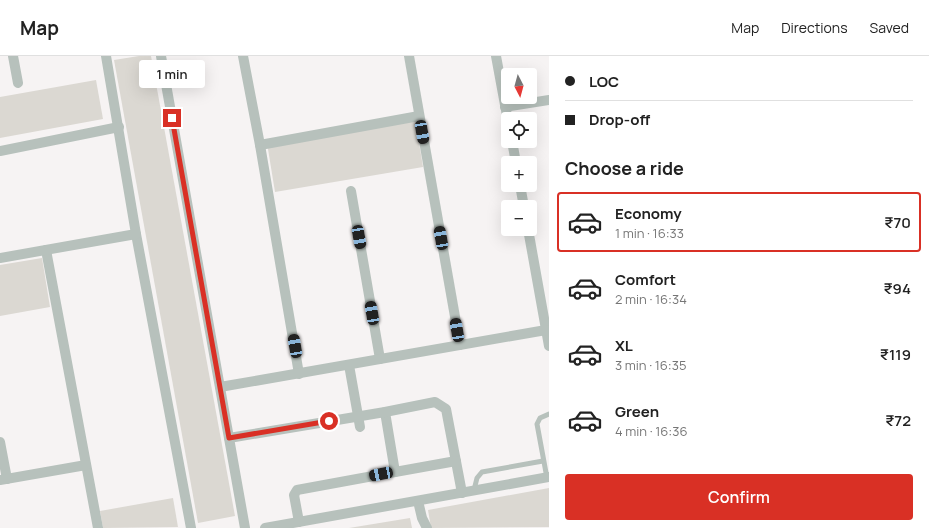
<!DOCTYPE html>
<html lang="en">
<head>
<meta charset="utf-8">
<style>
	:root { --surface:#fff; --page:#f2f2f2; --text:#222; --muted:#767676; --line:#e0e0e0; --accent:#d93025 }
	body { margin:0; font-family:Manrope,sans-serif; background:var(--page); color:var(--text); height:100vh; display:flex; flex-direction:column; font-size:15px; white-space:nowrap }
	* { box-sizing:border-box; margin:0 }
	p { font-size:13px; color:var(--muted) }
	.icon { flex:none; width:22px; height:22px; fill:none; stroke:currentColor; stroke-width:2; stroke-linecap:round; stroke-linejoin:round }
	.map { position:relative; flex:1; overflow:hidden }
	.sheet { display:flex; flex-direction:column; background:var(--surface); width:380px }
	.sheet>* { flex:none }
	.banner { display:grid; align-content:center; height:88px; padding:0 16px; background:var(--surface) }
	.needle { width:26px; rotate:174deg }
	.controls { position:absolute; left:501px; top:12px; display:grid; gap:8px }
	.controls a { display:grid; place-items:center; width:36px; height:36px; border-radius:4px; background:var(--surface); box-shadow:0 4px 16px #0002; font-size:20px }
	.end { position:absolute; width:18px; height:18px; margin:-9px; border:5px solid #d93025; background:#fff; box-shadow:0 0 0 2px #fff }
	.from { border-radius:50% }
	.bubble { position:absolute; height:28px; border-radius:4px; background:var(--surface); box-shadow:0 4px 16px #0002; font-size:13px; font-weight:600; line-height:28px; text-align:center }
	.car { position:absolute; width:12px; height:24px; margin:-12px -6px; border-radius:5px; box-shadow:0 0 3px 1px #0007; background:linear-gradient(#222 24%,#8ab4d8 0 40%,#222 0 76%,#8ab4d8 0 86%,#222 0) }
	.banner b { display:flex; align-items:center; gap:14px; height:38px; font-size:15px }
	.banner b+b { border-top:1px solid var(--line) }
	.banner i { width:10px; height:10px; background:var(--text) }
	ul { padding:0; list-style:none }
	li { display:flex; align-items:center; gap:12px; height:60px; margin:0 8px 6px; padding:0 8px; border:2px solid transparent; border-radius:4px }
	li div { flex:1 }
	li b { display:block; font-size:15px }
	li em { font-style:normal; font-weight:600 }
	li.on { border-color:var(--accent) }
	li>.icon { width:36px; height:36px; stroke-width:1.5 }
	h2 { padding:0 16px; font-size:18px; line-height:48px }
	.cta { display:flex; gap:8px; margin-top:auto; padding:8px 16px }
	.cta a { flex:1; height:46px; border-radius:4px; background:var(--accent); color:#fff; font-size:16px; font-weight:600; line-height:46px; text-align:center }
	header { display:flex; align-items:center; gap:24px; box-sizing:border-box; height:56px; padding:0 20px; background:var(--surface); border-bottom:1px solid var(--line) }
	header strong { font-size:19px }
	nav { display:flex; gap:22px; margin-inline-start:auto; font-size:14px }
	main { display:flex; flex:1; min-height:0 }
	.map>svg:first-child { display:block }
	.green { fill:#dbd8d2 }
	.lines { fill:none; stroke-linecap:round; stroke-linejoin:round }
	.lane { stroke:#b7c1bc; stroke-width:5 }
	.street { stroke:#b7c1bc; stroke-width:10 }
	.route { stroke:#d93025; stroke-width:5 }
</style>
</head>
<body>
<header>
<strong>Map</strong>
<nav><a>Map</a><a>Directions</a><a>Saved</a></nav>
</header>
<main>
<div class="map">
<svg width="549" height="472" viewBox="0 0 549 472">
	<rect width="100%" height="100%" fill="#f6f3f3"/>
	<g class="green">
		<polygon points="139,0 151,0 235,460 198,467 114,4"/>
		<polygon points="96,24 103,63 0,82 0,41"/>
		<polygon points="415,62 423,111 275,136 267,87"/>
		<polygon points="42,202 50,251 0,260 0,209"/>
		<polygon points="549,432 549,471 431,472 428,454"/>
		<polygon points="173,442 178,471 103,472 100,455"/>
		<polygon points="410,462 412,472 349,472"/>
	</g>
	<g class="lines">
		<g class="lane">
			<polyline points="547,422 537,368 540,362 549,358"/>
			<polyline points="474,434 477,422 482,416 543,405"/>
		</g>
		<g class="street">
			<polyline points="13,0 18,27"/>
			<polyline points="106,0 136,178 191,472"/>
			<polyline points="161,0 245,472"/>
			<polyline points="243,0 260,89 299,318"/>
			<polyline points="409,0 460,289"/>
			<polyline points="496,0 508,65"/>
			<polyline points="505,51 549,44"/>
			<polyline points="512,85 516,107"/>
			<polyline points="260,89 419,60"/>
			<polyline points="0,95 119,71"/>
			<polyline points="520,129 524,151"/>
			<polyline points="351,135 380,303"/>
			<polyline points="528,173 549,290"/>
			<polyline points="46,194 98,472"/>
			<polyline points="0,202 136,178"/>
			<polyline points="349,309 360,371"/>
			<polyline points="220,331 546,274"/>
			<polyline points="385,356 395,416"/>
			<polyline points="229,382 385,356 435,346 446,353 462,437"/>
			<polyline points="0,386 7,423"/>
			<polyline points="0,424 86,409"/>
			<polyline points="418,445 422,462 427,472"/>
			<polyline points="299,466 294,439 297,434 395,416 456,405"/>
			<polyline points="265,472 549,421"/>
		</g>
	</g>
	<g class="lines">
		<polyline class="route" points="172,62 229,382 329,365"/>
	</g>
</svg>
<div class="controls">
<a><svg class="needle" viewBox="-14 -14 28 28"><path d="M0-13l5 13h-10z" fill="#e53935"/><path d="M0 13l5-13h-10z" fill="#767676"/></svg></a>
<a><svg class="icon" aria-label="locate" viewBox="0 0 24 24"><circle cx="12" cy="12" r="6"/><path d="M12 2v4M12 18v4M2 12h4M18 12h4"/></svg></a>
<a>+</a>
<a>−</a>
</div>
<i class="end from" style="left:329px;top:365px"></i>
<i class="end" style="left:172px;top:62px"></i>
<div class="bubble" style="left:139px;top:4px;width:66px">1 min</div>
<i class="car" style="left:422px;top:76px;rotate:170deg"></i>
<i class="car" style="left:359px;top:181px;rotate:170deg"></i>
<i class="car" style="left:441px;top:182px;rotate:350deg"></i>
<i class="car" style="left:372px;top:257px;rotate:350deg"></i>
<i class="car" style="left:457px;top:274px;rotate:350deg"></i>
<i class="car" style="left:295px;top:290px;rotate:350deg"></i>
<i class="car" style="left:381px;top:418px;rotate:259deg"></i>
</div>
<section class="sheet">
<div class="banner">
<b><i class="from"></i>LOC</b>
<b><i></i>Drop-off</b>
</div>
<h2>Choose a ride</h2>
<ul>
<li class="on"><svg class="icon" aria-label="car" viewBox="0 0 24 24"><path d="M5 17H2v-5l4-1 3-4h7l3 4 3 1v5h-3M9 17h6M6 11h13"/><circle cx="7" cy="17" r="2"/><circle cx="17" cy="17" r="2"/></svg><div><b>Economy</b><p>1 min · 16:33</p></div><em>₹70</em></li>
<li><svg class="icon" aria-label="car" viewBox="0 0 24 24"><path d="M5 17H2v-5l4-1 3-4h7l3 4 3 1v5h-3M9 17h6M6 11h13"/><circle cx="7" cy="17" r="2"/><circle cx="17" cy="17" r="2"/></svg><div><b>Comfort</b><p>2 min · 16:34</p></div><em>₹94</em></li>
<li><svg class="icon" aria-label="car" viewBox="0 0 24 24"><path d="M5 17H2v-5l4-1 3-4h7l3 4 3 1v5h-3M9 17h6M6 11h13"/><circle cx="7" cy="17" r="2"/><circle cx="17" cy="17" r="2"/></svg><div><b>XL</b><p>3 min · 16:35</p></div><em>₹119</em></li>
<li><svg class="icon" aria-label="car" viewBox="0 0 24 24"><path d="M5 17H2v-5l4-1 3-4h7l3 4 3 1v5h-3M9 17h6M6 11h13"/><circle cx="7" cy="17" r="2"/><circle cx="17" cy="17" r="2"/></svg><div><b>Green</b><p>4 min · 16:36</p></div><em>₹72</em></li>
</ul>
<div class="cta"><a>Confirm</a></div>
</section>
</main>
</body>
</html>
